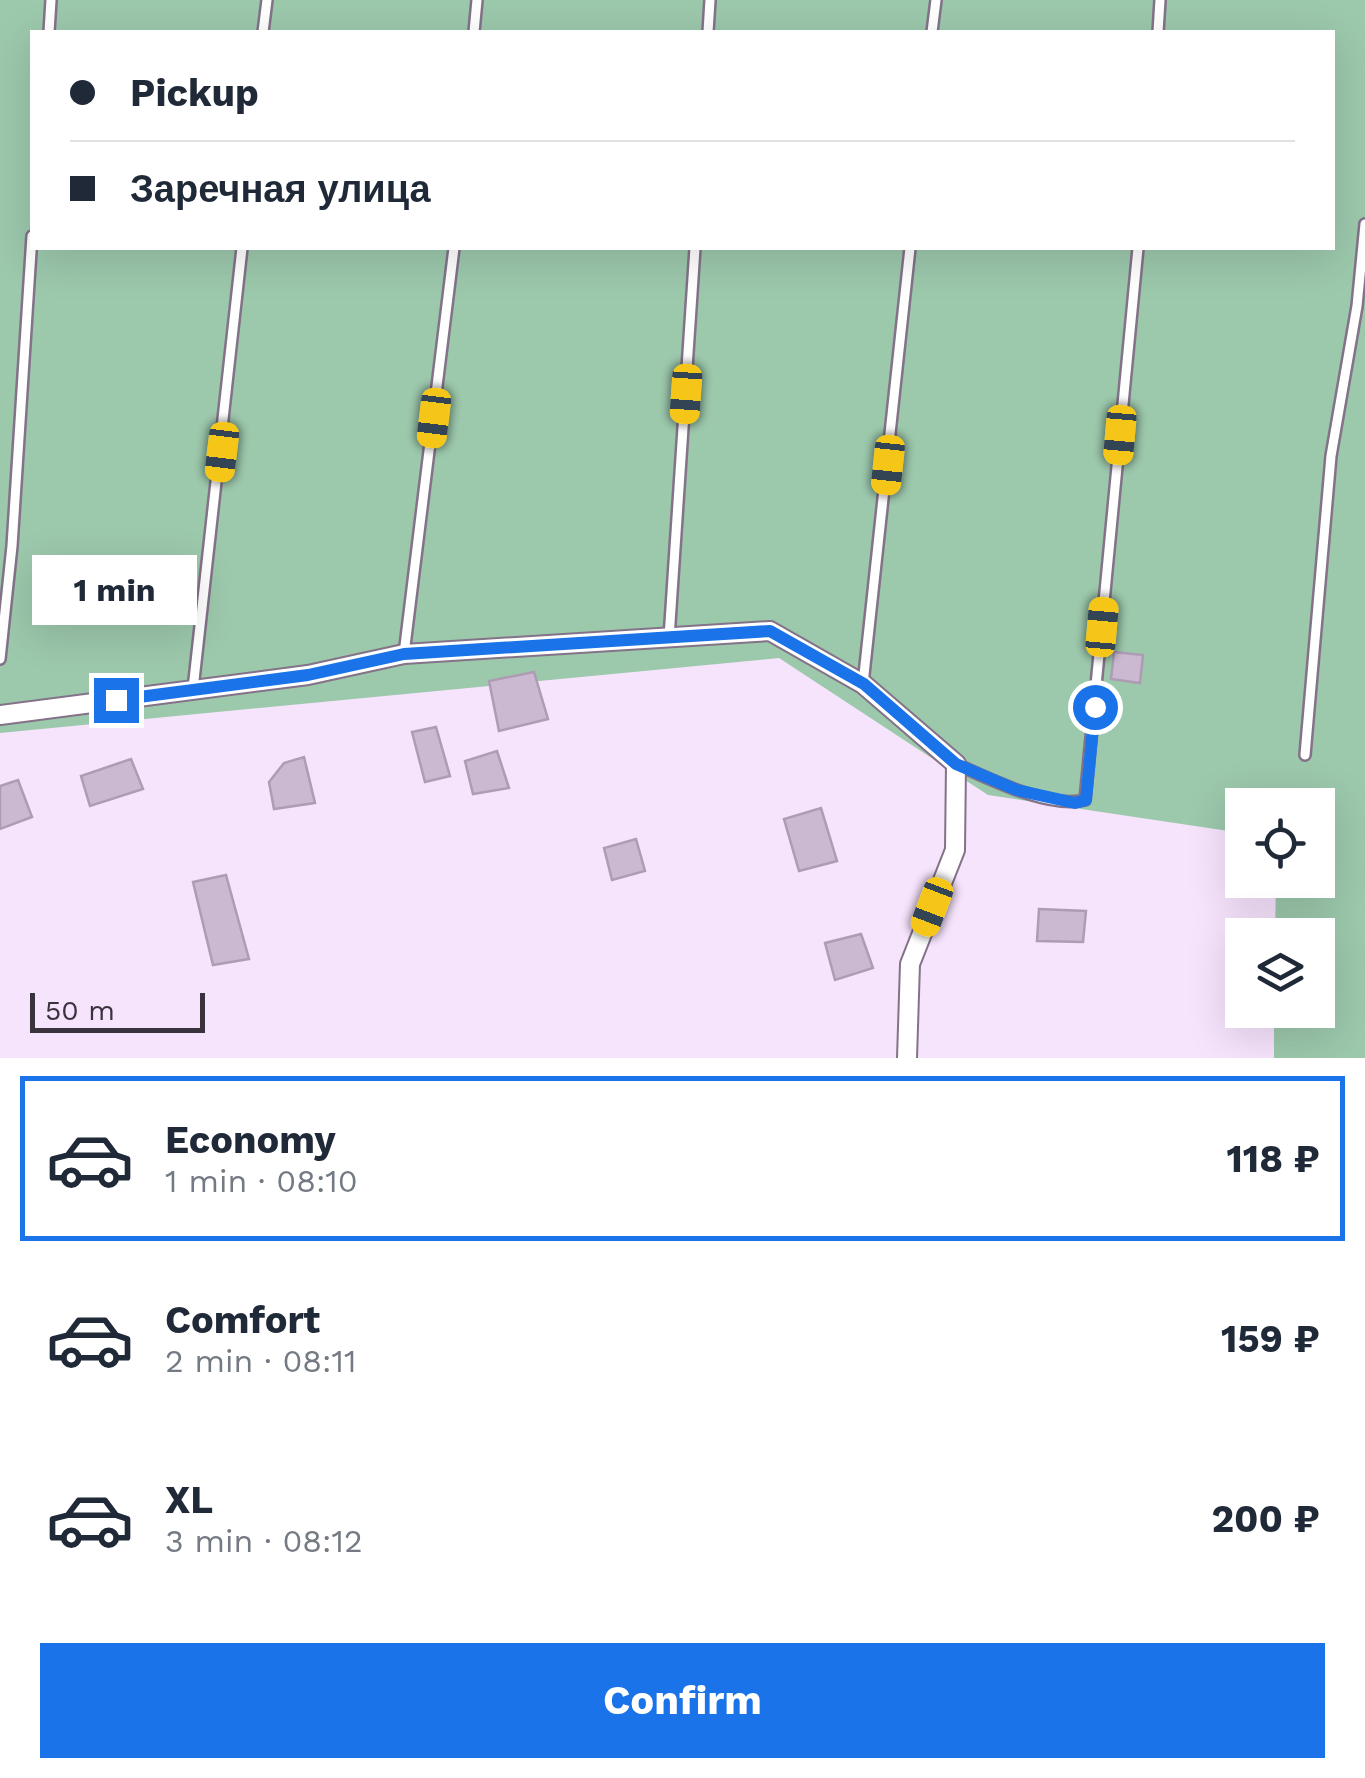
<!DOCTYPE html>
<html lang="en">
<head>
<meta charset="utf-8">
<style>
	:root { --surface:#fff; --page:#f2f2f3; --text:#1f2937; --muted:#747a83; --line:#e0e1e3; --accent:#1a73e8 }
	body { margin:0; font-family:"Work Sans",sans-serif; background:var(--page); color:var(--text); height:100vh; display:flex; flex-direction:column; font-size:38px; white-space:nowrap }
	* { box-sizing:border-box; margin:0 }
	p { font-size:32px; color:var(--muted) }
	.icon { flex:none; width:55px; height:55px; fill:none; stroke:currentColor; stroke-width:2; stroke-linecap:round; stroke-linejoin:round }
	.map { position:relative; height:1058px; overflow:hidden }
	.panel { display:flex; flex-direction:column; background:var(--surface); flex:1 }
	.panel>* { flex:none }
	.guide { position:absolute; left:30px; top:30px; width:1305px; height:220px; border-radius:0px; box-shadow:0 10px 40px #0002; display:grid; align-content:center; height:220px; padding:0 40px; background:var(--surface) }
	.tools { position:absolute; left:1225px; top:788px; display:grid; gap:20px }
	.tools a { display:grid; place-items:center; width:110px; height:110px; border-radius:0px; background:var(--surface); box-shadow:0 10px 40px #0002; font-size:50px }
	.scale { position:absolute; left:30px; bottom:25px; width:175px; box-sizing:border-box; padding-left:10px; border:5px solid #3a333d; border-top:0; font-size:28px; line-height:35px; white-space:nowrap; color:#3a333d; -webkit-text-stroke:8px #f6e3fc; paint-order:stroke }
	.end { position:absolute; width:45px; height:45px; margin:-22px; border:12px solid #1a73e8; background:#fff; box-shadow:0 0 0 5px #fff }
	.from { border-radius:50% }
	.bubble { position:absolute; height:70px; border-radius:0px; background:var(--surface); box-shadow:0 10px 40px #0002; font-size:32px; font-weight:700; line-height:70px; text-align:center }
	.car { position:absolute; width:30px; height:60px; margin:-30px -15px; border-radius:12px; box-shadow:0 0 8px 2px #0007; background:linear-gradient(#f5c518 24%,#345 0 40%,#f5c518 0 76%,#345 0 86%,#f5c518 0) }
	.guide b { display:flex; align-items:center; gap:35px; height:95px; font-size:38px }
	.guide b+b { border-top:2px solid var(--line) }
	.guide i { width:25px; height:25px; background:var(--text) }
	ul { padding:18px 0 0; list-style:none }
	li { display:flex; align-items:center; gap:30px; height:165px; margin:0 20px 15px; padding:0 20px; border:5px solid transparent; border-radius:0px }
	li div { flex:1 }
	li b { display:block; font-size:38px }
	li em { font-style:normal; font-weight:700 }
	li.on { border-color:var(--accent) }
	li>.icon { width:90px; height:90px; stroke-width:1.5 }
	.primary-button { display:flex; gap:20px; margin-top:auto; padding:20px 40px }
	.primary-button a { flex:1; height:115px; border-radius:0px; background:var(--accent); color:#fff; font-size:40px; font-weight:700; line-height:115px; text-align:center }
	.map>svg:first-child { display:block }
	.green { fill:#9cc8ac; fill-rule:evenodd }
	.building { fill:#cbb9d1; stroke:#ad9cb3; stroke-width:2.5 }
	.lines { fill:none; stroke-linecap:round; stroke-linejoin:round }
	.lane-casing { stroke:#837288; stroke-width:14 }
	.street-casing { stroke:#837288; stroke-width:22 }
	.lane { stroke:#fff; stroke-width:9 }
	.street { stroke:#fff; stroke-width:18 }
	.route { stroke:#1a73e8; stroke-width:12 }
</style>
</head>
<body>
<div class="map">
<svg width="1365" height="1058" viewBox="0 0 1365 1058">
	<rect width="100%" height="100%" fill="#f6e3fc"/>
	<path class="green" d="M0,0H1365V1058H1274V1010H1318V935H1275L1276,880H1318V805H1242V833L988,795L779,658L0,733ZM32,32H1332V248H32Z"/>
	<g class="building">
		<polygon points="1114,652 1143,655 1140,683 1111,679"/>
		<polygon points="534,672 548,719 499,731 489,681"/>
		<polygon points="436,727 450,776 425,782 412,732"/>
		<polygon points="497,751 509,788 473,794 465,761"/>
		<polygon points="304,757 315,803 274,809 269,782 284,763"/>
		<polygon points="131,759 143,789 90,806 81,776"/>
		<polygon points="18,780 32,817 0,829 0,786"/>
		<polygon points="821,808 837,861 799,871 784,819"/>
		<polygon points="636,839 645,871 612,880 604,848"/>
		<polygon points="226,875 249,959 213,965 193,882"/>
		<polygon points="1039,909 1086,911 1083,942 1037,941"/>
		<polygon points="861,934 873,968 835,980 825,943"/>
	</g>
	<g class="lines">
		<defs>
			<g id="lane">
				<polyline points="49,32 51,0"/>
				<polyline points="263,32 267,0"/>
				<polyline points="474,32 477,0"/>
				<polyline points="708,32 710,0"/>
				<polyline points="932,32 936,0"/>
				<polyline points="1158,32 1160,0"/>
				<polyline points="669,638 695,248"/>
				<polyline points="404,654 454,248"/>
				<polyline points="0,659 12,546 32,236"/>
				<polyline points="863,684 910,248"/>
				<polyline points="193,689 242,248"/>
				<polyline points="1305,755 1331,456 1357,306 1365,224"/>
				<path d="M956,764C990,779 1049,809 1085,800L1138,248"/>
			</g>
			<polyline id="street" points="0,715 308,675 404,654 770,631 863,684 956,764 955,850 910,964 907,1058"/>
		</defs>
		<use href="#lane" class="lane-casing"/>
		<use href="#street" class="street-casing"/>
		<use href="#lane" class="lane"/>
		<use href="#street" class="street"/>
	</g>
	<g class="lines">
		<polyline class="route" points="116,700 308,675 404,654 770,631 864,684 956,764 1017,790 1075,803 1086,800 1095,707"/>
	</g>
</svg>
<div class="tools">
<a><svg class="icon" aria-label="locate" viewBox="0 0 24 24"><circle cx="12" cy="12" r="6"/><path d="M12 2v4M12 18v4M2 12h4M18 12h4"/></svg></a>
<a><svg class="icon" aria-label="layers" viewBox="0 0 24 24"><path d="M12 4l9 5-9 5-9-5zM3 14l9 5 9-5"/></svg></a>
</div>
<div class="scale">50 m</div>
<i class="end from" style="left:1095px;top:707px"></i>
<i class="end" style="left:116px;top:700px"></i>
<div class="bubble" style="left:32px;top:555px;width:165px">1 min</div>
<i class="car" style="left:686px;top:394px;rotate:184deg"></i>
<i class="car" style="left:434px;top:418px;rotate:187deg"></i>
<i class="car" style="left:1120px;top:435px;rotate:185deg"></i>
<i class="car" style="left:222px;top:452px;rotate:187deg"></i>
<i class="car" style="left:888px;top:465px;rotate:186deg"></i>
<i class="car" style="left:1102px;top:627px;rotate:5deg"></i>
<i class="car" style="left:932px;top:907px;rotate:201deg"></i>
<div class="guide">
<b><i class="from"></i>Pickup</b>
<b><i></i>Заречная улица</b>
</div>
</div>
<section class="panel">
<ul>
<li class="on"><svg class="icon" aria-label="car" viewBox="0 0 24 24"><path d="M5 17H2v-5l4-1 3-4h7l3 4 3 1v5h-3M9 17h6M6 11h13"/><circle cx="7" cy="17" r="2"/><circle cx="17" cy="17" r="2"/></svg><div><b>Economy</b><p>1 min · 08:10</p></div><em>118 ₽</em></li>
<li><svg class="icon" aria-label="car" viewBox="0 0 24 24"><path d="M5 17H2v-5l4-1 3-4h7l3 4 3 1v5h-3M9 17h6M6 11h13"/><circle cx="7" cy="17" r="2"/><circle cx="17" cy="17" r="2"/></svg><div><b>Comfort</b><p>2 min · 08:11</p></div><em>159 ₽</em></li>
<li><svg class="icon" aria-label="car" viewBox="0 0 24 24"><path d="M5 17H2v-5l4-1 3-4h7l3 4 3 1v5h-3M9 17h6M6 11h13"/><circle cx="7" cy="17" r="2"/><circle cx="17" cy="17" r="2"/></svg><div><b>XL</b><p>3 min · 08:12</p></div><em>200 ₽</em></li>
</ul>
<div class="primary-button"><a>Confirm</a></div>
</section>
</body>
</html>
